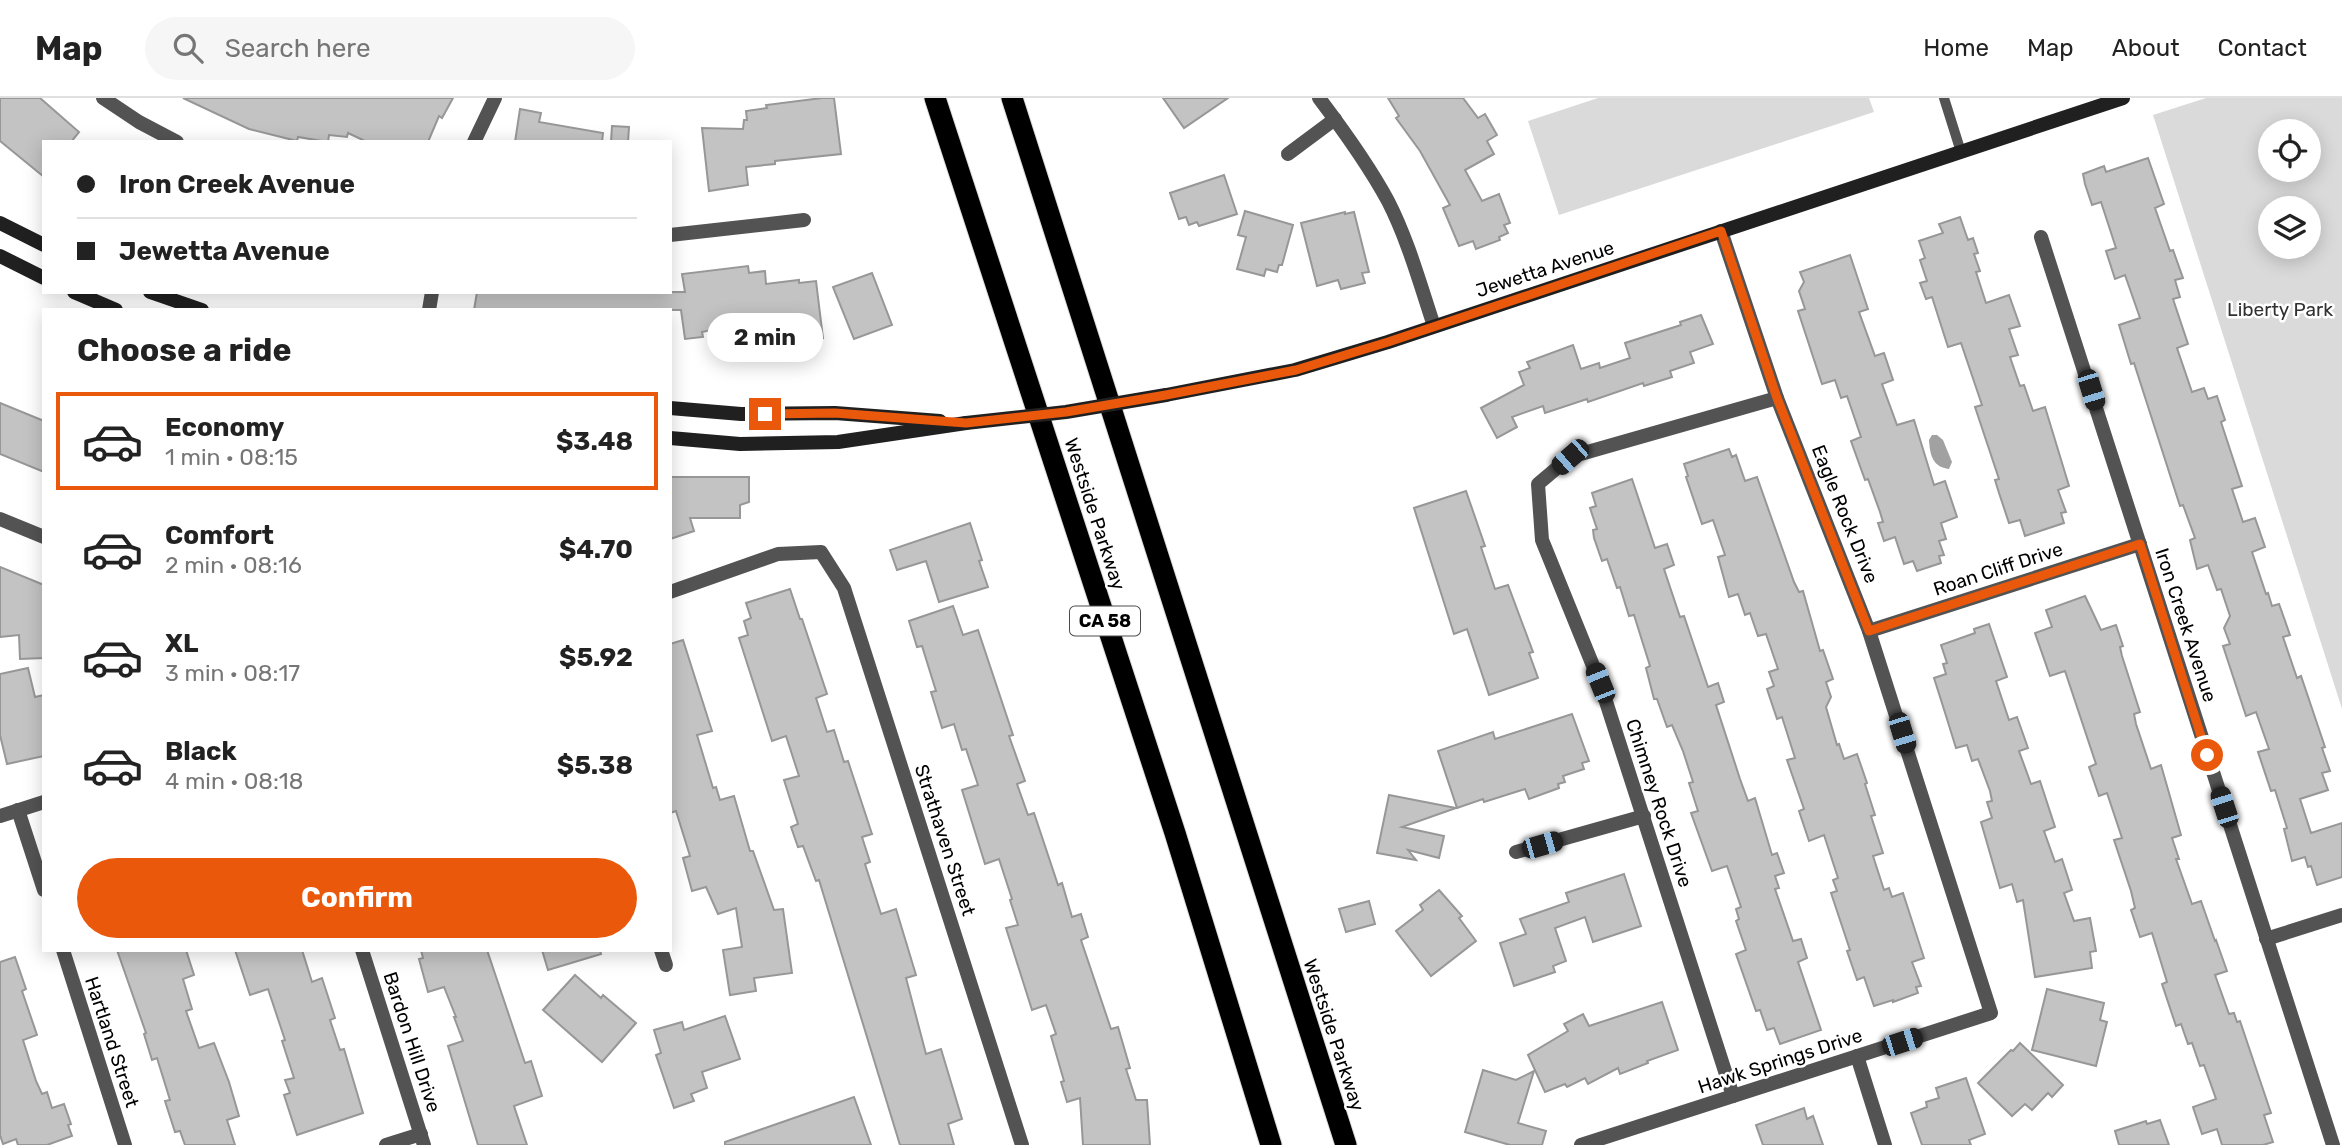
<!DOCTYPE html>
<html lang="en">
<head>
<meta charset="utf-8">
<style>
	:root { --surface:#fff; --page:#f6f6f6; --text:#222; --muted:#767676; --line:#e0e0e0; --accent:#ea580c }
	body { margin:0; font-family:Rubik,sans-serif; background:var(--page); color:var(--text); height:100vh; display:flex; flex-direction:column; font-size:26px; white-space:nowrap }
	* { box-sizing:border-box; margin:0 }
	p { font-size:23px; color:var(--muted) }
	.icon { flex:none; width:38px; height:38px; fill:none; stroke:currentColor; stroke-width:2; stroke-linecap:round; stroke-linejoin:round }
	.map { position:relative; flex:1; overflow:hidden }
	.sheet { position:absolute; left:42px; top:210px; width:630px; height:644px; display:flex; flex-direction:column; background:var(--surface); border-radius:0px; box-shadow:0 4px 18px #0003 }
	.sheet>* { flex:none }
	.top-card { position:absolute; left:42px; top:42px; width:630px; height:154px; border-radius:0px; box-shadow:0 4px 18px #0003; display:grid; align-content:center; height:154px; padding:0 35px; background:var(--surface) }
	.controls { position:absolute; left:2258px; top:21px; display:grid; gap:14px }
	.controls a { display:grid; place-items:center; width:63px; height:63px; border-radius:50%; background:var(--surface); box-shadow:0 4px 18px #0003; font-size:35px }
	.end { position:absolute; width:32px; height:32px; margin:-16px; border:9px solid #ea580c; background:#fff; box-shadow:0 0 0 4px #fff }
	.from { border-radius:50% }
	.bubble { position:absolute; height:49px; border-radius:24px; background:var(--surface); box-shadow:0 4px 18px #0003; font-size:23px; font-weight:700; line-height:49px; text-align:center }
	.car { position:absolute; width:21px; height:42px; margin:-21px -10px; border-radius:9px; box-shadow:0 0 5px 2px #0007; background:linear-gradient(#222 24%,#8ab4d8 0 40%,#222 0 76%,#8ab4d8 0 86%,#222 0) }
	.top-card b { display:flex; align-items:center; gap:24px; height:66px; font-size:26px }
	.top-card b+b { border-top:2px solid var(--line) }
	.top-card i { width:18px; height:18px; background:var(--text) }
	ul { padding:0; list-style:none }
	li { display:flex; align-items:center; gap:21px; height:98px; margin:0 14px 10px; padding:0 21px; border:4px solid transparent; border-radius:0px }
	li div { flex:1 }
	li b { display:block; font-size:26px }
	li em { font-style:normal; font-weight:700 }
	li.active { border-color:var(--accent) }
	li>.icon { width:63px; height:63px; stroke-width:1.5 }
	h2 { padding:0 35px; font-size:32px; line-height:84px }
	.action { display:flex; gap:14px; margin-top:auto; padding:14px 35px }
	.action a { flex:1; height:80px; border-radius:42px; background:var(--accent); color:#fff; font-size:28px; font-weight:700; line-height:80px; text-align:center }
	header { display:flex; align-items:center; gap:42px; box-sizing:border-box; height:98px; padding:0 35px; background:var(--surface); border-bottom:2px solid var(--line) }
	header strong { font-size:33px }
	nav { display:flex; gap:38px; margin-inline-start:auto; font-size:24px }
	.search { width:490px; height:63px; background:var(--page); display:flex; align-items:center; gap:18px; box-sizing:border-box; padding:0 24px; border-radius:38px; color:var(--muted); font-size:26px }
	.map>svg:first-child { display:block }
	.green { fill:#dadada; fill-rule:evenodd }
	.water { fill:#a1a1a1 }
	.building { fill:#c3c3c3; stroke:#979797; stroke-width:2 }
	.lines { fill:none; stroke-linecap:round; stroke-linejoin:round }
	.highway-casing { stroke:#dbdbdb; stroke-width:23 }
	.lane { stroke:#535353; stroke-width:10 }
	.street { stroke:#535353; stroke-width:14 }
	.secondary { stroke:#202020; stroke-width:14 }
	.highway { stroke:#000; stroke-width:21 }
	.secondary-bridge { stroke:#202020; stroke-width:14 }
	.route { stroke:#ea580c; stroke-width:9 }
	.labels { text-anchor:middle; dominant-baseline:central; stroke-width:5; stroke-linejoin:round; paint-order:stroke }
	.shield { fill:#fff; stroke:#4c4c4c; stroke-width:2 }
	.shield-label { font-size:18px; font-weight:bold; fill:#000 }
	.street-label { font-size:19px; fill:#000; stroke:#fff }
	.park-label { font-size:19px; fill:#313131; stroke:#fff }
</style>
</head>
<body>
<header>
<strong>Map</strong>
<div class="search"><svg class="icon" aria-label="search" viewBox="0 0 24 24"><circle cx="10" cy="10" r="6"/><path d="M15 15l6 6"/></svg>Search here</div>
<nav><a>Home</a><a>Map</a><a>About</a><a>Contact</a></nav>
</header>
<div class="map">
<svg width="2342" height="1047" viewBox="0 0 2342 1047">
	<rect width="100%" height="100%" fill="#fff"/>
	<g class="green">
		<polygon points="1598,0 1869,0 1874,14 1559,117 1528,23"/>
		<path d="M2206,0H2342V611L2153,17ZM2270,33H2308V72H2270ZM2270,110H2308V149H2270Z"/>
	</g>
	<path class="water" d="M1932,337H1937L1943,342L1952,364L1949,371C1933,369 1930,358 1929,342Z"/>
	<g class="building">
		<polygon points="0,0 40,0 79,34 71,44 44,44 44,79 0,43"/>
		<polygon points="183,0 453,0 442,20 439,18 428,44 367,44 348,35 347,39 329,37 328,44 298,39 297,43 249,31"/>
		<polygon points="822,0 834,0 841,56 775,63 775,66 746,69 748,87 709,93 702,30 743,31 744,22 747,22 746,13 767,10 766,7"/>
		<polygon points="1163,0 1228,0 1184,30"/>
		<polygon points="1388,0 1463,0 1478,20 1485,16 1497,37 1487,43 1494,56 1465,72 1482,103 1499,96 1510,125 1504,127 1508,135 1499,139 1500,142 1476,151 1473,143 1459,148 1443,110 1450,107 1420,53 1396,20 1399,18"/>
		<polygon points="520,11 541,15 539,24 603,35 602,44 515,44"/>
		<polygon points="612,28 629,29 628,44 611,44"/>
		<polygon points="2148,60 2164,106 2155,110 2170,153 2173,152 2183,180 2175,182 2180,199 2173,201 2188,246 2177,250 2192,294 2204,290 2208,301 2217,298 2225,322 2221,324 2242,388 2232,391 2243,424 2255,420 2265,449 2252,454 2266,496 2268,495 2272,508 2279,506 2290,537 2283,539 2297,580 2301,578 2325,649 2322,650 2330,673 2322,675 2328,692 2300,701 2311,735 2342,725 2342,779 2317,787 2311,768 2308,769 2305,759 2292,763 2284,731 2287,730 2275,692 2271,693 2258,654 2269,651 2256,614 2246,618 2223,548 2230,546 2224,530 2230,518 2221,491 2217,492 2208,467 2197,471 2190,442 2195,440 2183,407 2180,408 2134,265 2131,266 2119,227 2140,220 2125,177 2115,181 2106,153 2116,150 2101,104 2092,107 2085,86 2083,76 2104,68 2106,74"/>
		<polygon points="1224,77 1237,116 1199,128 1197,124 1189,127 1186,119 1179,121 1170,95"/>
		<polygon points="1245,113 1293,127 1282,167 1279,167 1277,174 1266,171 1264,178 1237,171 1246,139 1238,137"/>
		<polygon points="1345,114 1345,116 1354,114 1369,174 1362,175 1365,185 1341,191 1338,182 1317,188 1301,125"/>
		<polygon points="1960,119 1968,142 1973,140 1978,155 1974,156 1980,173 1976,174 1986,205 2009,197 2020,228 2009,231 2018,257 2010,259 2020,288 2024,287 2033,313 2045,309 2069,388 2058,392 2066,414 2061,415 2064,425 2025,438 2020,422 2009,425 1999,395 1995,382 1999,381 1975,309 1982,307 1961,245 1948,249 1932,199 1926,201 1920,185 1927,183 1920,162 1925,160 1919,143 1943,135 1939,126"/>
		<polygon points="1850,157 1868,211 1859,214 1875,258 1884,255 1893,282 1882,286 1897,327 1914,322 1934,387 1945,383 1957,419 1941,425 1946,441 1939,443 1944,457 1939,458 1941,465 1917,473 1913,463 1904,466 1895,439 1884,443 1878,425 1883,424 1880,414 1868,381 1865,382 1851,343 1861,339 1847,298 1841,300 1835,282 1822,286 1798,213 1805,211 1799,193 1804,184 1800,174"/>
		<polygon points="748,168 749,175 765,173 766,186 799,182 799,185 816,183 823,240 803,242 804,249 782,252 779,224 721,230 702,234 703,239 685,241 681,212 474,212 477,194 685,194 682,176"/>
		<polygon points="872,175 892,227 854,241 833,189"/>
		<polygon points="1701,217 1713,246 1690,254 1694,265 1670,273 1672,279 1644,288 1643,285 1588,304 1587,301 1545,315 1543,308 1512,319 1517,329 1497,340 1481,310 1524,287 1519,274 1530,270 1527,264 1573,247 1581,271 1599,265 1600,270 1630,260 1625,245 1681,227 1680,224"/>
		<polygon points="0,305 44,323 44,374 0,356"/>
		<polygon points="1729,351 1732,359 1736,357 1745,383 1757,379 1794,484 1799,494 1803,493 1820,553 1823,552 1833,581 1826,584 1831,599 1826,609 1837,647 1839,646 1844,661 1857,656 1867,685 1865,686 1875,717 1871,718 1883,755 1873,758 1884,792 1889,790 1892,799 1903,795 1924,860 1912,864 1921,888 1916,889 1918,895 1893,904 1893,902 1874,908 1864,879 1857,882 1847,853 1850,852 1831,795 1837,793 1833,782 1838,780 1824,737 1809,743 1799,713 1804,711 1787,662 1795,660 1782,619 1777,621 1767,591 1774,588 1769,574 1778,571 1766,536 1758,538 1750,515 1745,517 1738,496 1729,499 1718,459 1725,457 1713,422 1702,426 1686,379 1688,378 1684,366"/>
		<polygon points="670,379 749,379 749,404 740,407 740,420 690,420 694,433 670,441"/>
		<polygon points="1632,381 1655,450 1667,446 1674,467 1664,471 1680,519 1684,518 1708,589 1718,585 1724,604 1716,607 1740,681 1748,703 1755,700 1772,757 1777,755 1784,775 1775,778 1779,790 1775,791 1793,843 1801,841 1807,860 1798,864 1821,932 1780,946 1774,930 1767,932 1760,912 1756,913 1736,856 1746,852 1736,823 1739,821 1736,811 1741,809 1727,768 1712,773 1691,715 1698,713 1689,685 1693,684 1683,653 1672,627 1667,629 1657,601 1654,601 1646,570 1650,568 1634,517 1629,518 1620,489 1617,490 1607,461 1602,463 1594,440 1593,432 1597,431 1590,410 1596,408 1592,395"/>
		<polygon points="1466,393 1485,448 1481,449 1495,491 1508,487 1533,554 1529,555 1538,580 1489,597 1467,531 1454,536 1414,410"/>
		<polygon points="970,425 982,462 979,463 988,489 939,504 926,463 897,472 890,452"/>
		<polygon points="0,469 44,487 44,560 20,561 19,537 0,539"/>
		<polygon points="790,491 800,521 802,521 827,596 816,600 827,634 834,632 844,664 848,663 872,736 862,739 870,764 865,766 881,816 896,811 916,877 906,880 926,956 941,951 962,1021 948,1026 954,1047 900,1047 819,782 816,783 803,748 798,749 791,729 798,726 784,682 799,678 786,638 772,643 739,540 748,537 744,523 751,520 746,505"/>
		<polygon points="2085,498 2101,532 2116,527 2123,548 2120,549 2122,558 2140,614 2134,616 2136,626 2151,671 2161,667 2181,737 2172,740 2179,761 2176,761 2192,806 2201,803 2215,843 2216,842 2227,873 2215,877 2229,916 2234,915 2237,924 2240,923 2271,1015 2264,1017 2273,1044 2263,1047 2222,1047 2217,1031 2202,1036 2193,1009 2216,1001 2204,967 2200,968 2192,945 2188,946 2181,926 2176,928 2162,886 2167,884 2152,835 2140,839 2131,812 2135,810 2131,793 2114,742 2122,740 2107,695 2099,698 2089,669 2096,666 2065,573 2050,578 2035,535 2052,529 2046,512"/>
		<polygon points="953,508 963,537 978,532 1013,637 1009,638 1025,683 1017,686 1028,717 1034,715 1058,787 1062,785 1072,819 1081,816 1088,839 1081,842 1111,931 1118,929 1130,970 1126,971 1136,1002 1147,1002 1150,1047 1083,1047 1080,1000 1067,1004 1061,984 1064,983 1051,938 1056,936 1046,907 1032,912 1006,830 1018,827 1010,802 1012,801 999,761 985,766 962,692 978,687 966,651 962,652 954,626 942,630 931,594 936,593 922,548 917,549 909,523"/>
		<polygon points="1989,526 2007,579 1996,583 2009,622 2017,619 2028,650 2019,653 2031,686 2040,683 2055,729 2044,733 2055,764 2062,761 2072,792 2064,795 2074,823 2090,820 2096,853 2090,854 2092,870 2035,879 2023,802 2017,804 2012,786 2000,790 1981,724 1992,720 1987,704 1992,703 1990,693 1978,661 1972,663 1967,647 1956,650 1947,621 1934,580 1946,576 1943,566 1947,565 1941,547 1975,535 1974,531"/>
		<polygon points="683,542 712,633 697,637 713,690 716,689 720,702 734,698 750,753 753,753 774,812 783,811 792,875 754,880 756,893 730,897 723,852 742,849 736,810 718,816 706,789 692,793 683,760 690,758 676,713 670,715 670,546"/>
		<polygon points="28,570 35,599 44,597 44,658 7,666 0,637 0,576"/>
		<polygon points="1572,616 1589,663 1582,665 1584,671 1563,678 1565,684 1558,686 1559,690 1529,701 1525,691 1484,704 1483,701 1457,710 1438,653 1493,634 1495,641"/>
		<polygon points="1389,697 1456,710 1402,729 1444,738 1439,760 1408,752 1416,762 1377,755"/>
		<polygon points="1624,776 1641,828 1593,844 1585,819 1555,830 1566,863 1553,868 1555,874 1514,888 1500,845 1526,836 1520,821 1569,804 1566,795"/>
		<polygon points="1439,792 1462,818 1459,820 1476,843 1431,878 1396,833 1423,812 1420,807"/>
		<polygon points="1369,803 1375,826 1346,834 1339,811"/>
		<polygon points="117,852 186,852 194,877 183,881 192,911 186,913 199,950 214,945 229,984 239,1018 227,1022 235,1047 185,1047 180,1033 175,1034 165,1003 170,1002 157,960 152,962 144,936 146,935"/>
		<polygon points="235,852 302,852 312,884 322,880 335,920 330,922 340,952 344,951 363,1015 297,1037 284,997 290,995 285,982 294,980 282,943 285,942 268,891 250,897"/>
		<polygon points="421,852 487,852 525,965 531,963 542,998 514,1008 527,1047 478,1047 448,948 463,943 454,919 456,919 444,889 428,894 419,861 423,860"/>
		<polygon points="542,852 600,852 601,856 548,872"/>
		<polygon points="15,859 26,891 22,893 37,937 23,942 36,983 42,996 47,994 52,1010 64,1006 71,1026 68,1027 72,1038 47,1047 18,1047 16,1041 3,1046 0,1037 0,864"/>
		<polygon points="575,877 601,900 603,897 636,925 602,964 543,912"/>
		<polygon points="2047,891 2104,905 2100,922 2107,924 2096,968 2032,952"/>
		<polygon points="1662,904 1678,952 1647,963 1648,965 1620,976 1618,970 1588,986 1585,980 1567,989 1565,986 1545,994 1528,957 1568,933 1564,926 1583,916 1589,928"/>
		<polygon points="725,918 740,961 702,974 707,990 691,996 694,1003 674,1010 656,957 661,955 654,932 682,924 684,932"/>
		<polygon points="2020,945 2063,987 2052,999 2048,995 2032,1012 2025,1006 2012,1018 1978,985 2011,952 2013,953"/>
		<polygon points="1483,972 1516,982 1534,973 1518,1025 1546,1033 1542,1047 1510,1047 1465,1034"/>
		<polygon points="1966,980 1985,1036 1969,1042 1971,1047 1922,1047 1911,1015 1927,1009 1926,1004 1939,1000 1936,990"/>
		<polygon points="854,999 871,1047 725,1047 725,1044"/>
		<polygon points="1804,1010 1807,1021 1813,1018 1823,1047 1763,1047 1756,1027"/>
		<polygon points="2160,1022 2169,1047 2119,1047 2115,1033 2146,1023 2147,1026"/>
	</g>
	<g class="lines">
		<defs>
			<g id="highway">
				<polyline points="935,0 1175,735 1271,1047"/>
				<polyline points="1012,0 1346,1047"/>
			</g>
		</defs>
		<use href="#highway" class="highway-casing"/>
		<polyline class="lane" points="1944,0 1961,54"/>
		<g class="street">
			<polyline points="103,0 139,24 177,44"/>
			<path d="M1319,0C1344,33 1368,66 1388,103C1408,142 1420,186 1434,228"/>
			<polyline points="474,44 495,0"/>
			<polyline points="1288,56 1335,21"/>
			<polyline points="670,137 804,122"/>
			<polyline points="2041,139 2333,1047"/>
			<polyline points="429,212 432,194"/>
			<polyline points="0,421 44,439"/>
			<polyline points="670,494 778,456 821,454 844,490 1022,1047"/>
			<polyline points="1869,533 2140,446"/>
			<polyline points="18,712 44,792"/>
			<polyline points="0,718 44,704"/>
			<polyline points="1516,754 1644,718"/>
			<polyline points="2266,841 2342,817"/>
			<polyline points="63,852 125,1047"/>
			<polyline points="362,852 424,1047"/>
			<polyline points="661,852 666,867"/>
			<polyline points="1857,958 1885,1047"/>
			<polyline points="1733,998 1600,585 1542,442 1538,386 1570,359 1777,300"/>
			<polyline points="386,1047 421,1036"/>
			<polyline points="1581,1047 1991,915 1869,533 1777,300 1721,133"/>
		</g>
		<g class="secondary">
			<polyline points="0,125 44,147"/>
			<polyline points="0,158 44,180"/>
			<polyline points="74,194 116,212"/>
			<polyline points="150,194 202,212"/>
			<polyline points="1166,297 1295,272 1388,244 2123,0"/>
			<polyline points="670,310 741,316 835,315 940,323"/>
			<polyline points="670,340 740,346 838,344 966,325"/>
		</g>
		<use href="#highway" class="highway"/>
		<polyline class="secondary-bridge" points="966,325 1066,314 1166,297"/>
	</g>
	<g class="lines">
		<polyline class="route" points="765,316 835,315 966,325 1066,314 1166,297 1296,272 1388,244 1721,133 1777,300 1869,533 2140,446 2207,657"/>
	</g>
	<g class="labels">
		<rect class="shield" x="1070" y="508.5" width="70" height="29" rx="5"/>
		<g class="shield-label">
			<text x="1105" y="523">CA 58</text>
		</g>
		<g class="street-label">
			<text transform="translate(1545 171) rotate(-18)">Jewetta Avenue</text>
			<text transform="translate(1095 416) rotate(72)">Westside Parkway</text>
			<text transform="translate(1845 416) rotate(68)">Eagle Rock Drive</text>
			<text transform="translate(1998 471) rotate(-18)">Roan Cliff Drive</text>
			<text transform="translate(2186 527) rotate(72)">Iron Creek Avenue</text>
			<text transform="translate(1659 705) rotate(72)">Chimney Rock Drive</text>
			<text transform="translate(945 742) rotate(72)">Strathaven Street</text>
			<text transform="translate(1334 937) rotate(72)">Westside Parkway</text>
			<text transform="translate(112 944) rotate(72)">Hartland Street</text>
			<text transform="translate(412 944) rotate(72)">Bardon Hill Drive</text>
			<text transform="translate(1780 963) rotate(-18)">Hawk Springs Drive</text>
		</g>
		<g class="park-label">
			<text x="2280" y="211">Liberty Park</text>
		</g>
	</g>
</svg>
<div class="controls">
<a><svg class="icon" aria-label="locate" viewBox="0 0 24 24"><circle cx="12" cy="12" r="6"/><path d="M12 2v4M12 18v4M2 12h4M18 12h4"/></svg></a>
<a><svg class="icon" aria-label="layers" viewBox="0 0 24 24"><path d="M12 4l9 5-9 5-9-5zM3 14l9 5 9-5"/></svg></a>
</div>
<i class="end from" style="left:2207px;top:657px"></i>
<i class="end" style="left:765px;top:316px"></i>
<div class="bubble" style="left:707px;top:215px;width:116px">2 min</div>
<i class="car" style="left:2091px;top:292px;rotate:163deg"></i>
<i class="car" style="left:1570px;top:359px;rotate:229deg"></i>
<i class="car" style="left:1600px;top:585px;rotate:338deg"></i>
<i class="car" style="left:1902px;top:635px;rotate:163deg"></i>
<i class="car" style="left:2224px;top:709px;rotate:342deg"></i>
<i class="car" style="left:1542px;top:747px;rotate:74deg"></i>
<i class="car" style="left:1902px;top:944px;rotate:72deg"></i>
<div class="top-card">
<b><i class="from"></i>Iron Creek Avenue</b>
<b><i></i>Jewetta Avenue</b>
</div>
<section class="sheet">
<h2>Choose a ride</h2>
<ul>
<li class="active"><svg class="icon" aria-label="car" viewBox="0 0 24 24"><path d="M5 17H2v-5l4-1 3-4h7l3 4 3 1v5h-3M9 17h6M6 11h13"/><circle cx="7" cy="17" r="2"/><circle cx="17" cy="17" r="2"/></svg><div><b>Economy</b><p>1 min · 08:15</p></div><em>$3.48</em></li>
<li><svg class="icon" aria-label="car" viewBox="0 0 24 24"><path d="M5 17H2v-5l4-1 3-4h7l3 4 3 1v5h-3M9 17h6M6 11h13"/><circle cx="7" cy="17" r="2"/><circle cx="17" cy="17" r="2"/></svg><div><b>Comfort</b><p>2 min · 08:16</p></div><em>$4.70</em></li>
<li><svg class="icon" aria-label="car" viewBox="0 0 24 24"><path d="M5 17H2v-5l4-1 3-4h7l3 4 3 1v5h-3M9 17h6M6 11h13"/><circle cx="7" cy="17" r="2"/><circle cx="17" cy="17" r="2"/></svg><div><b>XL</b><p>3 min · 08:17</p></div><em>$5.92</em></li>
<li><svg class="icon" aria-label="car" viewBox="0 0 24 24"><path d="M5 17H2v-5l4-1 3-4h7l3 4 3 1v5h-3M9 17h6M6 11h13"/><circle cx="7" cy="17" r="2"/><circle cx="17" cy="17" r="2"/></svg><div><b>Black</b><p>4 min · 08:18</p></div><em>$5.38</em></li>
</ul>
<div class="action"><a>Confirm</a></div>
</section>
</div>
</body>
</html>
